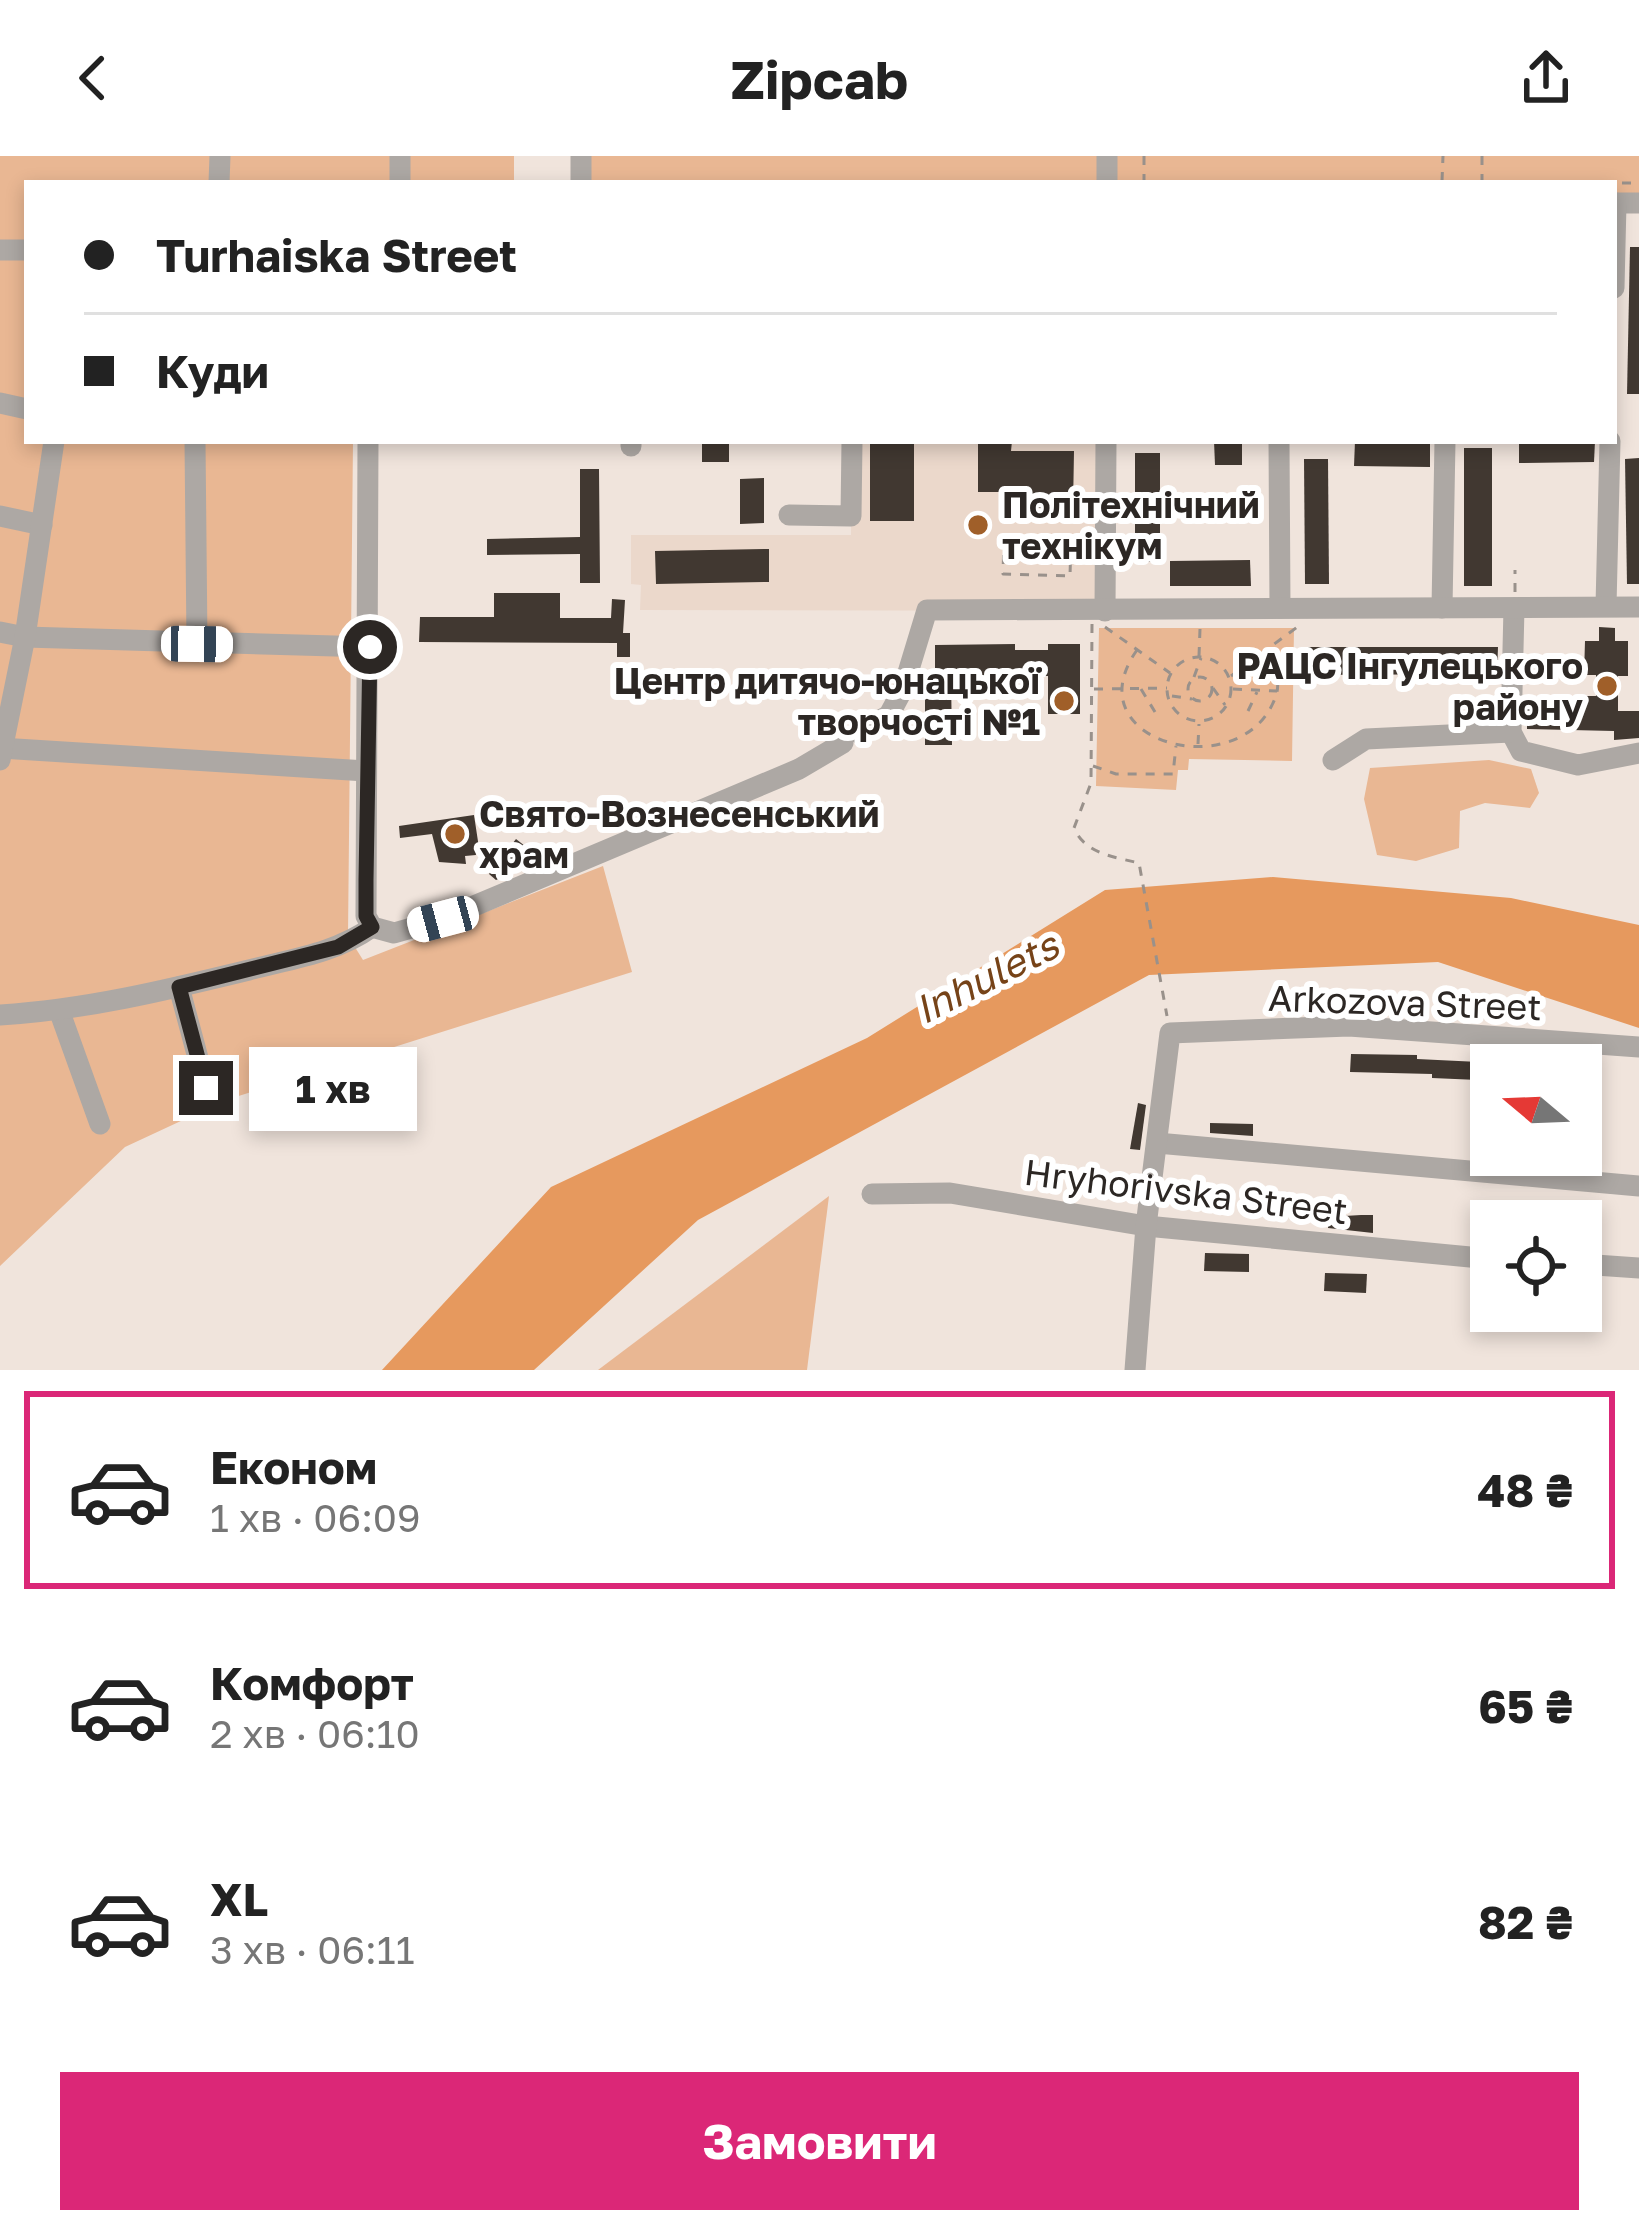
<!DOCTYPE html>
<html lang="uk">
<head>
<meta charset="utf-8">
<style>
	:root { --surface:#fff; --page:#f6f6f6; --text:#222; --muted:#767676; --line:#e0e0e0; --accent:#db2777 }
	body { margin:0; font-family:"Golos Text",sans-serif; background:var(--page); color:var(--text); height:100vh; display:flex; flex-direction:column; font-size:45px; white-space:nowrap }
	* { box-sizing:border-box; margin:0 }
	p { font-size:39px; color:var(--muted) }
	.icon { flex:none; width:66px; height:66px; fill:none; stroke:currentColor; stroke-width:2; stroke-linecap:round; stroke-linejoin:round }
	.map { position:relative; height:1214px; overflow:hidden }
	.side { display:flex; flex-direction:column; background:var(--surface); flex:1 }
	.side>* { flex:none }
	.banner { position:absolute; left:24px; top:24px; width:1593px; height:264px; border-radius:0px; box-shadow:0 6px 18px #0003; display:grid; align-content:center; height:264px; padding:0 60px; background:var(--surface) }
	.needle { width:78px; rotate:289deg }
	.tools { position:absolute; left:1470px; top:888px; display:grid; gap:24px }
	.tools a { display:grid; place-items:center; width:132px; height:132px; border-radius:0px; background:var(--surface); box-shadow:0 6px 18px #0003; font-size:60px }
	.end { position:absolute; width:54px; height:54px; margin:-27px; border:15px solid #2c2724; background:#fff; box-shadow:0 0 0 6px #fff }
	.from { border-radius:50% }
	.bubble { position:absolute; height:84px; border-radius:0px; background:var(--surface); box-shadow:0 6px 18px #0003; font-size:39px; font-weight:700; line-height:84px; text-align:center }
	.car { position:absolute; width:36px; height:72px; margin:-36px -18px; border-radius:15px; box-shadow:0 0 9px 3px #0007; background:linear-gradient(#fff 24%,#345 0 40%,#fff 0 76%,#345 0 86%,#fff 0) }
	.banner b { display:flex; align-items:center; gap:42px; height:114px; font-size:45px }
	.banner b+b { border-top:3px solid var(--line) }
	.banner i { width:30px; height:30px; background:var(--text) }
	ul { padding:21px 0 0; list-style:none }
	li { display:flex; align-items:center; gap:36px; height:198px; margin:0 24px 18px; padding:0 36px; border:6px solid transparent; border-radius:0px }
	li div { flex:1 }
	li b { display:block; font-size:45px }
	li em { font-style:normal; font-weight:700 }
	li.selected { border-color:var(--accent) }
	li>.icon { width:108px; height:108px; stroke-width:1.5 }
	.primary-button { display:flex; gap:24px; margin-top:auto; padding:24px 60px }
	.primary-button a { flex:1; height:138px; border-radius:0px; background:var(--accent); color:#fff; font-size:48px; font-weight:700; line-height:138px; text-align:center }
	header { display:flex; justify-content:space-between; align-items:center; height:156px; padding:0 60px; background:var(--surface); font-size:54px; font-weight:700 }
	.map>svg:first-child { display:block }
	.built { fill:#ebd8cb }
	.green { fill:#e9b793 }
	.water { fill:#e6995e }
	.building { fill:#413831 }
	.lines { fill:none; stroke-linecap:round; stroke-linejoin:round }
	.path { stroke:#99918b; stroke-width:3; stroke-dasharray:9 9; stroke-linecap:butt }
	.minor { stroke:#ada8a4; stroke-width:21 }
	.route { stroke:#2c2724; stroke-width:15 }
	.poi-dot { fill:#a05f29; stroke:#fff; stroke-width:4.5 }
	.labels { text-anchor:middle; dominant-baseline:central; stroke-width:12; stroke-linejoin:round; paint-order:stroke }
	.poi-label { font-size:36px; font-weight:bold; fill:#2c2724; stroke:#fff; text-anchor:start }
	.street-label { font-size:36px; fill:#2c2724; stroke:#fff }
	.water-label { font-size:39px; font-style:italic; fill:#764318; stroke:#fff }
</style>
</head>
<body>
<header><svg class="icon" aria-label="back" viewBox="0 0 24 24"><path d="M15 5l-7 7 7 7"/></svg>Zipcab<svg class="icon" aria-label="share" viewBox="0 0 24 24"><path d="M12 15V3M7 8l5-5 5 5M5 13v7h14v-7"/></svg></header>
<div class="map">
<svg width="1639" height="1214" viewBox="0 0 1639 1214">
	<rect width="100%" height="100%" fill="#f0e4dc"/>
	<polygon class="built" points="852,285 1106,285 1105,455 640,454 641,429 631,428 631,379 851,379"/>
	<g class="green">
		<polygon points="0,0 514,0 514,27 27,27 27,285 353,285 348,780 363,804 603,710 632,816 226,944 125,991 0,1110"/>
		<polygon points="581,0 1639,0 1639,47 1614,47 1614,27 581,27"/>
		<polygon points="1099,472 1294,472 1292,605 1189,603 1188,614 1178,614 1176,634 1096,630"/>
		<polygon points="1489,604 1531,613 1539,637 1530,652 1485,647 1460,655 1459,692 1416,705 1377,699 1364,643 1370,612"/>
		<polygon points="829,1040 807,1214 598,1214"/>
	</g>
	<polygon class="water" points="1273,721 1511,742 1639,769 1639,872 1438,806 1149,819 698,1064 534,1214 382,1214 551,1031 867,882 1105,734"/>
	<g class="building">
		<polygon points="1630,91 1639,91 1639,238 1627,238"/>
		<rect x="702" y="285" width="27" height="21"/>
		<rect x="870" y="285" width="44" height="80"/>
		<polygon points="978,285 1012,285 1011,295 1074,295 1073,352 1010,352 1010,336 978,336"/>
		<polygon points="1214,285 1242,285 1242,309 1215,309"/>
		<polygon points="1355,285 1430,285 1430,311 1354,310"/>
		<polygon points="1519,285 1595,285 1594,306 1519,307"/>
		<rect x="1464" y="292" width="28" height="138"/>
		<polygon points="1135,297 1160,297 1160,405 1135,406"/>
		<polygon points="1639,302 1639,428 1627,428 1625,303"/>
		<polygon points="1304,303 1328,303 1329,428 1305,428"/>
		<polygon points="580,313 599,313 600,427 580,427 580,398 487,399 487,383 580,381"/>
		<polygon points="764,322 764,367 740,368 740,323"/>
		<polygon points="769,393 769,426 656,428 655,395"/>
		<polygon points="1250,404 1251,430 1170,430 1170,405"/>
		<polygon points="494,437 560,437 560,462 611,462 612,443 625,444 623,477 630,477 630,501 617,501 617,487 419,486 420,461 494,461"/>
		<polygon points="1599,471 1615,472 1615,485 1628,485 1628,520 1618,520 1618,555 1639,555 1639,582 1614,584 1614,575 1527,573 1527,540 1596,540 1596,519 1584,519 1585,485 1599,485"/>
		<polygon points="1015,488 1015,494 1048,494 1048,488 1080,488 1080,558 1048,558 1048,520 951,520 952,589 925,589 925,532 935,532 935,489"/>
		<polygon points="1308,491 1498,491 1497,518 1308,519"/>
		<polygon points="474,659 479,692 475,692 476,699 465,700 466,708 439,706 432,678 400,682 399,670"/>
		<polygon points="516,683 539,701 532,709 496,724 489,718"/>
		<polygon points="1351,898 1417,899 1417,903 1479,906 1478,924 1432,922 1432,918 1350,916"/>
		<polygon points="1138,947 1146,949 1140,994 1130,993"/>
		<polygon points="1210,967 1253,968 1253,980 1210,977"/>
		<polygon points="1361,1059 1373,1059 1373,1077 1328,1072 1328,1061"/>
		<polygon points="1205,1097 1249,1098 1249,1116 1204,1115"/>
		<polygon points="1325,1117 1367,1118 1366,1137 1324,1135"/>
	</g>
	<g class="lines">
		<g class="path">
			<polyline points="1144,0 1144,26 1639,27"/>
			<polyline points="1482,0 1482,25"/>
			<polyline points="1442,25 1443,0"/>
			<polygon points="1004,383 1071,384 1070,420 1003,418"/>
			<polyline points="1515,436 1515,414"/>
			<path d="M1092,468L1091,627L1074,672C1085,698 1115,701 1139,707L1167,860"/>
			<polyline points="1105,471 1170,517"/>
			<path d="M1137,494C1072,586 1236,629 1273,547C1283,527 1276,512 1262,497"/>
			<polyline points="1199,500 1200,473"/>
			<circle cx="1199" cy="533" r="32"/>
			<polyline points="1231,520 1300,469"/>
			<circle cx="1200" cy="533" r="12"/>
			<polyline points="1194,521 1201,502"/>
			<polyline points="1213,532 1225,549"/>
			<polyline points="1094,533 1167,532"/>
			<polyline points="1141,533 1155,556"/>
			<polyline points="1233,533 1277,535"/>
			<polyline points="1172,540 1192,543"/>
			<polyline points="1248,555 1257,536"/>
			<polyline points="1198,588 1199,568"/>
			<polyline points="1093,610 1116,618 1173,618 1176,590"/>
		</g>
		<g class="minor">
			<polyline points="581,0 581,27"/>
			<polyline points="1107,0 1107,27"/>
			<polyline points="219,27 220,0"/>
			<polyline points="400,27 400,0"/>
			<polyline points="1614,47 1639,47"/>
			<polyline points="0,94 27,94"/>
			<polyline points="1614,132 1616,47"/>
			<polyline points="0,247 27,253"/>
			<polyline points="195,285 197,488"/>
			<polyline points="368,285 366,760 372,771 394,777 443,763 799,613 843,587"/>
			<polyline points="1279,285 1280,452"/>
			<polyline points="631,290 631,285"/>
			<polyline points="789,359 851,360 852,285"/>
			<polyline points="0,360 42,369"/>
			<polyline points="1606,450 1610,285"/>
			<polyline points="1442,452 1445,285"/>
			<polyline points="1514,452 1511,576 1521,595 1578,609 1639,597"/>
			<polyline points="1105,455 1106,285"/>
			<polyline points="0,476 25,481 370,491"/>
			<polyline points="859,577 889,559 903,533 927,454 1639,451"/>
			<polyline points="0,592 366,615"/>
			<polyline points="0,604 25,481 54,285"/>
			<polyline points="1333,604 1366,583 1511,576"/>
			<polyline points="179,831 206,932"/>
			<polyline points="59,854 100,968"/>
			<path d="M0,859C84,854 167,834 249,814C291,803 336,797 372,771"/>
			<polyline points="1157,987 1639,1030"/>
			<polyline points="872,1038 950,1037 1146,1070 1491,1103"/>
			<polyline points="1581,1108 1639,1112"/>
			<polyline points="1135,1214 1146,1070 1170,877 1349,870 1639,891"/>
		</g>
	</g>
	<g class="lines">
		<polyline class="route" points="206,932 179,831 338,791 372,771 366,760 366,724 370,491"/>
	</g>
	<g class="poi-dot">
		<circle cx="978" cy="369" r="12"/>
		<circle cx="1607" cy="530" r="12"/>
		<circle cx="1064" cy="545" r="12"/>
		<circle cx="455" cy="678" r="12"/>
	</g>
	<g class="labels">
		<g class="poi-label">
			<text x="1002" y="348">Політехнічний<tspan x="1002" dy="41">технікум</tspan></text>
			<text x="1583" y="509" text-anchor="end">РАЦС Інгулецького<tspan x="1583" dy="41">району</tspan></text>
			<text x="1040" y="524" text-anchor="end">Центр дитячо-юнацької<tspan x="1040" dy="41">творчості №1</tspan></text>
			<text x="479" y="657">Свято-Вознесенський<tspan x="479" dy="41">храм</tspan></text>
		</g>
		<g class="street-label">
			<text transform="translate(1405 846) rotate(2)">Arkozova Street</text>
			<text transform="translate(1186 1035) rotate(7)">Hryhorivska Street</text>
		</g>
		<g class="water-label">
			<text transform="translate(986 821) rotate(-27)">Inhulets</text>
		</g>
	</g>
</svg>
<div class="tools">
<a><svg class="needle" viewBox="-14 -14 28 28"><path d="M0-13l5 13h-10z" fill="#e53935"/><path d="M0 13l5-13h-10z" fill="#767676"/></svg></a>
<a><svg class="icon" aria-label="locate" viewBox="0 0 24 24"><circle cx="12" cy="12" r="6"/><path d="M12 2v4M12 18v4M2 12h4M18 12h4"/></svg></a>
</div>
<i class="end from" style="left:370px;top:491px"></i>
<i class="end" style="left:206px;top:932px"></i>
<div class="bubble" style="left:249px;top:891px;width:168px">1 хв</div>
<i class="car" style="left:197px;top:488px;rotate:91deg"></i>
<i class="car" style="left:443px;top:763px;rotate:255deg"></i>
<div class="banner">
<b><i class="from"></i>Turhaiska Street</b>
<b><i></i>Куди</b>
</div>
</div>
<section class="side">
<ul>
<li class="selected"><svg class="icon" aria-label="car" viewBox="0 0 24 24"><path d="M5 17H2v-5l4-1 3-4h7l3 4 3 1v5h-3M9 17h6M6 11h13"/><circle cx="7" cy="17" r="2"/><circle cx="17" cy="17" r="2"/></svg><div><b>Економ</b><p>1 хв · 06:09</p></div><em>48 ₴</em></li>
<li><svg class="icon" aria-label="car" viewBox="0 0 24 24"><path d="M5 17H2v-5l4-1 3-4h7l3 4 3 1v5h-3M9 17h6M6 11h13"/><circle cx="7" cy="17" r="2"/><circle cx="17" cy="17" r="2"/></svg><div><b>Комфорт</b><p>2 хв · 06:10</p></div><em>65 ₴</em></li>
<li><svg class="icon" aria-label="car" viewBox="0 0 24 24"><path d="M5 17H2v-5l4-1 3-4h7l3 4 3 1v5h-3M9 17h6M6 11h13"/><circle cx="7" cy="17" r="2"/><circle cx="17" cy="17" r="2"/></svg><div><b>XL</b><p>3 хв · 06:11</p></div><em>82 ₴</em></li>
</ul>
<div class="primary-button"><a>Замовити</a></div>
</section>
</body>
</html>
